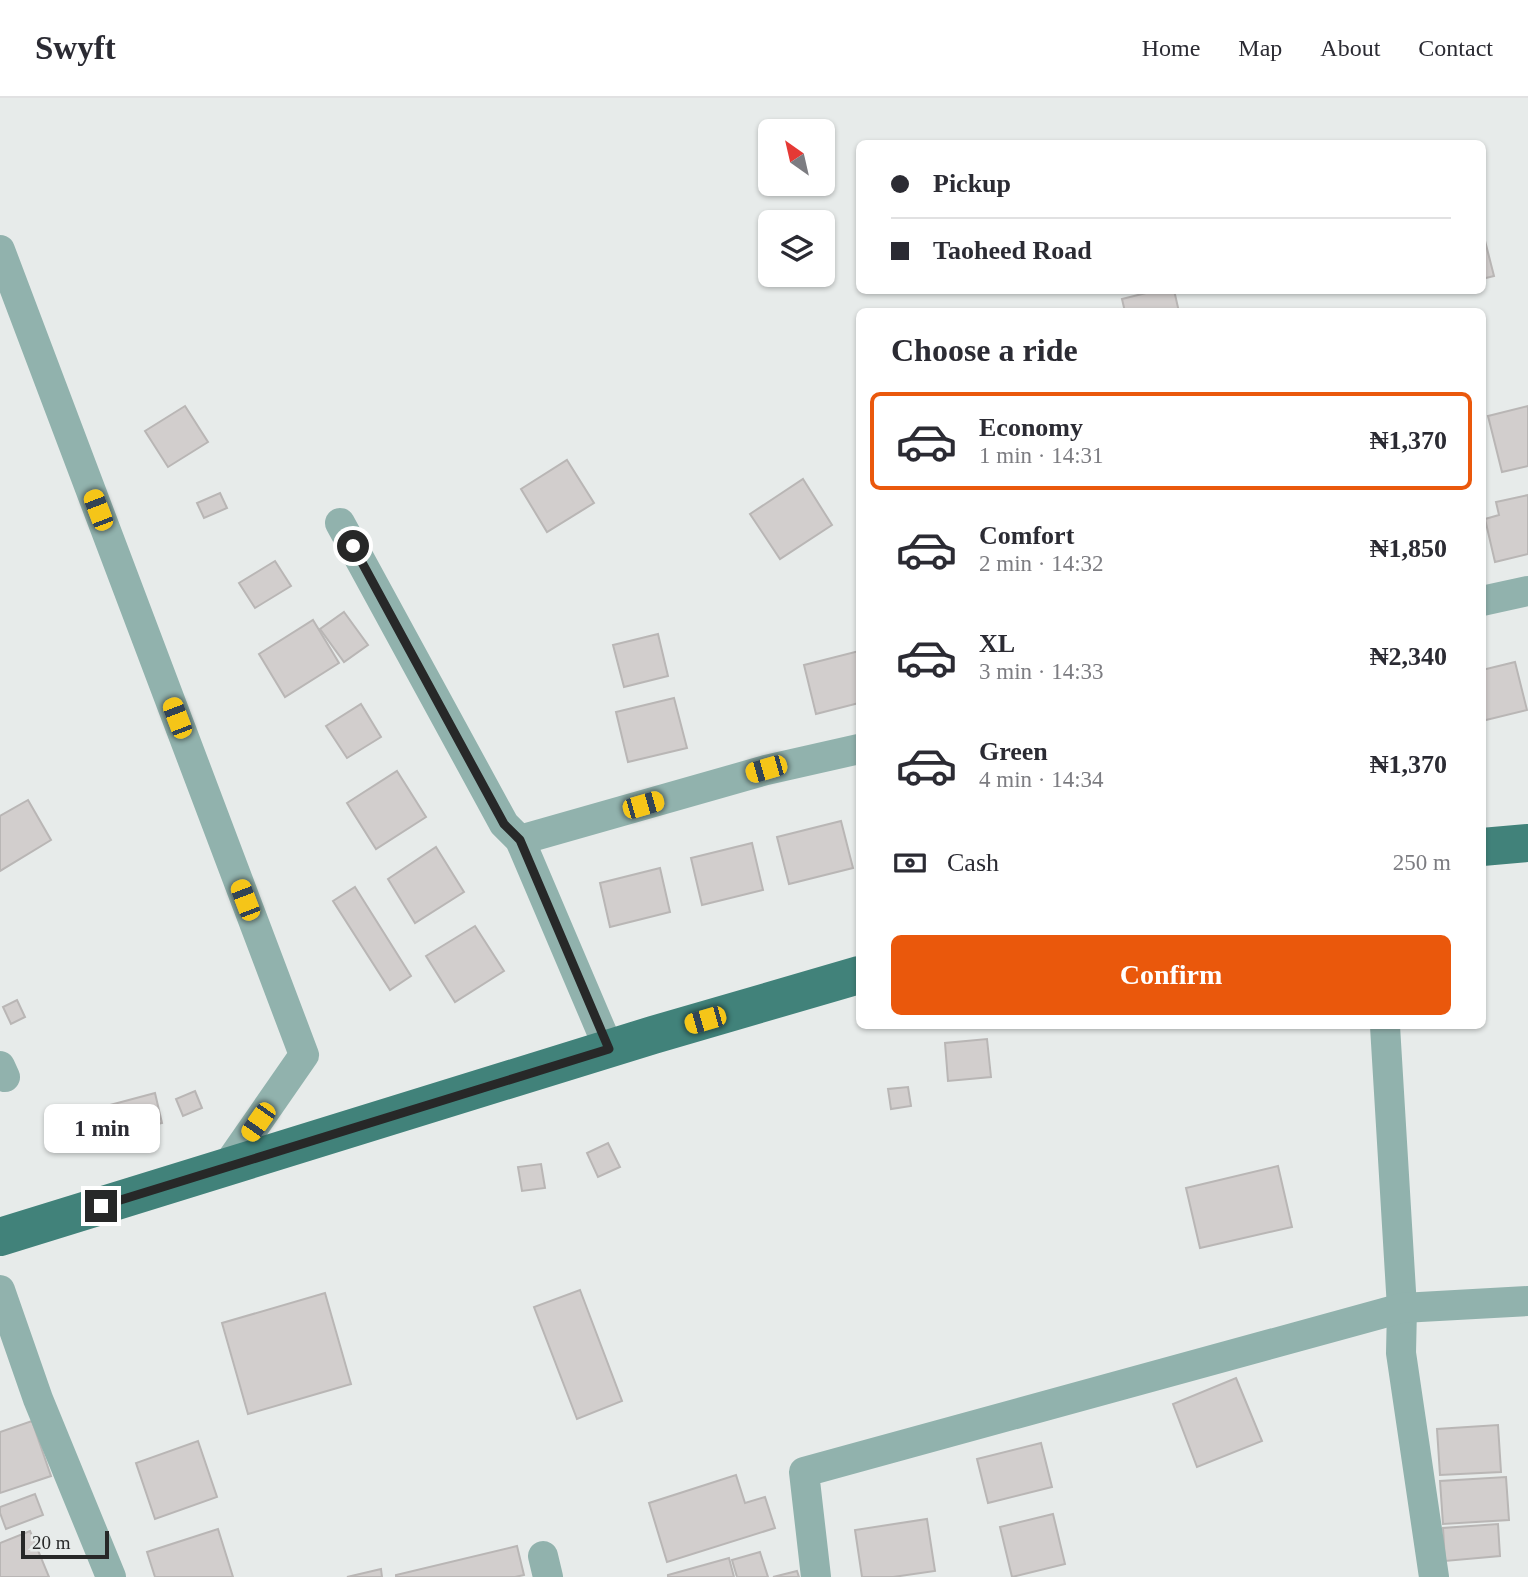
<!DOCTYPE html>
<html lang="en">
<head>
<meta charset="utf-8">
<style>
	:root { --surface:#fff; --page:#f7f7f7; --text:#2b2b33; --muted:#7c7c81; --line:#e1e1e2; --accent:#ea580c }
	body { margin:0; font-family:Georgia,serif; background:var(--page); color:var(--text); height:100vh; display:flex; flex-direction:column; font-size:26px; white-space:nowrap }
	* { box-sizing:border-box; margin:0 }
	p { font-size:23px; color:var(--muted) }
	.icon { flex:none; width:38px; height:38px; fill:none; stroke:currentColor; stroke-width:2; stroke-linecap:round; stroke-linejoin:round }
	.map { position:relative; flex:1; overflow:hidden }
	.side { position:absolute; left:856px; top:210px; width:630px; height:721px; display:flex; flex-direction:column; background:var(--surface); border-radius:10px; box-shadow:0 2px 5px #0004 }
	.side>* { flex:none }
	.banner { position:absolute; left:856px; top:42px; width:630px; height:154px; border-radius:10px; box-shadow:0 2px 5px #0004; display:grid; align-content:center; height:154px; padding:0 35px; background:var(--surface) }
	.needle { width:46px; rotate:326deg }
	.fabs { position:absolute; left:758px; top:21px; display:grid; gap:14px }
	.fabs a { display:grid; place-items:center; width:77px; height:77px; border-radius:10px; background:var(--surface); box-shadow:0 2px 5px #0004; font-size:35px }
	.scale { position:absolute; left:21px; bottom:18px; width:88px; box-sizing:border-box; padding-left:7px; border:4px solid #272828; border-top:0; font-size:19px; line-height:24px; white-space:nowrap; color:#272828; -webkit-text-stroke:5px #e7ebea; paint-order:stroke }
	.end { position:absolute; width:32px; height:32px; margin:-16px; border:9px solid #272828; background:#fff; box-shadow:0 0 0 4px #fff }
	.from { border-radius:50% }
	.bubble { position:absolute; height:49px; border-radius:10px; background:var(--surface); box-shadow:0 2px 5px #0004; font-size:23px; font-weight:700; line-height:49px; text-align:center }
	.car { position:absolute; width:21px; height:42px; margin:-21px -10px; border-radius:9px; box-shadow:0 0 5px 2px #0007; background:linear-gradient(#f5c518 24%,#345 0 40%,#f5c518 0 76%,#345 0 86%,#f5c518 0) }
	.banner b { display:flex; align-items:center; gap:24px; height:66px; font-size:26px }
	.banner b+b { border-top:2px solid var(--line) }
	.banner i { width:18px; height:18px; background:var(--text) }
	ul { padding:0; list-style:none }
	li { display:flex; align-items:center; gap:21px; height:98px; margin:0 14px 10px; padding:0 21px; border:4px solid transparent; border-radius:10px }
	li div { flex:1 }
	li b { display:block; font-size:26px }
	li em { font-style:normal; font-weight:700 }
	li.current { border-color:var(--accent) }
	li>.icon { width:63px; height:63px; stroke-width:1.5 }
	h2 { padding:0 35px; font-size:32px; line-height:84px }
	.pay { display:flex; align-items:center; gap:18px; height:77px; padding:0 35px; font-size:26px }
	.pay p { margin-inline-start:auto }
	.cta { display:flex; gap:14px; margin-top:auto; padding:14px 35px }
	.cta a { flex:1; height:80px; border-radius:10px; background:var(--accent); color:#fff; font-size:28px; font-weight:700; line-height:80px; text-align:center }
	header { display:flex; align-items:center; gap:42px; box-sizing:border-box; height:98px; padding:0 35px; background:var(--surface); border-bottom:2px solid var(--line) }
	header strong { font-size:33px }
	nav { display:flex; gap:38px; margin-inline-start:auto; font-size:24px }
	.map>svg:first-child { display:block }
	.building { fill:#d2cecd; stroke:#b9b6b5; stroke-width:2 }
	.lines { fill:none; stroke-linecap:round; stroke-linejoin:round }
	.minor { stroke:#91b2ad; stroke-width:30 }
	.primary { stroke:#41827a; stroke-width:38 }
	.route { stroke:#272828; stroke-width:9 }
</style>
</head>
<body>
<header>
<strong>Swyft</strong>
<nav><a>Home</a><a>Map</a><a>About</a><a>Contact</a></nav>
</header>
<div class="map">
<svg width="1528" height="1479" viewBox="0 0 1528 1479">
	<rect width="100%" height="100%" fill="#e7ebea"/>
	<g class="building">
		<polygon points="1482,131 1494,178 1482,181"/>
		<polygon points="1158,192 1174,192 1179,214 1125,214 1122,201"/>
		<polygon points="185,308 208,344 168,369 145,333"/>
		<polygon points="1528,308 1528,368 1502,374 1488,318"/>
		<polygon points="567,362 594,405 547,434 521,391"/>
		<polygon points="803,381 832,427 780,461 750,416"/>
		<polygon points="220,395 227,410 204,420 197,405"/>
		<polygon points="1528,397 1528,456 1495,464 1485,421 1499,417 1496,404"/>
		<polygon points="275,463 291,488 255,510 239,485"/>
		<polygon points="344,514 368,547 344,564 320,531"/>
		<polygon points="313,522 339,565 285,599 259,556"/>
		<polygon points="658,536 668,578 624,589 613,547"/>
		<polygon points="859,553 859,605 816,616 804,567"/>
		<polygon points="1515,564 1527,612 1482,623 1482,572"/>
		<polygon points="674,600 687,650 628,664 616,614"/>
		<polygon points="361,606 381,639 347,660 326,628"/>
		<polygon points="397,673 426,719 376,751 347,705"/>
		<polygon points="28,702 51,742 0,773 0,718"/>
		<polygon points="841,723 853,770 789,786 777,739"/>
		<polygon points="752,745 763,792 702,807 691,760"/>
		<polygon points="436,749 464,794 415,825 388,781"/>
		<polygon points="660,770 670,814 610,829 600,785"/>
		<polygon points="355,789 411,878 390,892 333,803"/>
		<polygon points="475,828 504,873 455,904 426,858"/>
		<polygon points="17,902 25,919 11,926 3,909"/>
		<polygon points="987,941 991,979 948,983 945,945"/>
		<polygon points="908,989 911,1008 891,1011 888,991"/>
		<polygon points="195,993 202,1010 183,1018 176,1001"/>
		<polygon points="155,995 162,1025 102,1039 95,1011"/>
		<polygon points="608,1045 620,1069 598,1079 587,1055"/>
		<polygon points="541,1066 545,1090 522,1093 518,1069"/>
		<polygon points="1278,1068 1292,1129 1200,1150 1186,1090"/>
		<polygon points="580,1192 622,1303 577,1321 534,1209"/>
		<polygon points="325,1195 351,1286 248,1316 222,1225"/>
		<polygon points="1236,1280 1262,1343 1197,1369 1173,1306"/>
		<polygon points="32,1323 51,1378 0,1395 0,1334"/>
		<polygon points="1498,1327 1501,1374 1440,1377 1437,1331"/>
		<polygon points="198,1343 217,1399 155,1421 136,1365"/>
		<polygon points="1041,1345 1052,1389 988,1405 977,1361"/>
		<polygon points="736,1377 745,1405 765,1399 775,1430 667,1464 649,1405"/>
		<polygon points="1506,1379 1509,1422 1443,1426 1440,1383"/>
		<polygon points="35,1396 43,1417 6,1431 0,1415 0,1409"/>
		<polygon points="1053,1416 1065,1466 1012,1479 1000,1429"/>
		<polygon points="927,1421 935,1473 893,1479 862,1479 855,1432"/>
		<polygon points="1498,1426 1500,1458 1445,1463 1443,1430"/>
		<polygon points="218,1431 233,1479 155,1479 147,1454"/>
		<polygon points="30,1433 49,1479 0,1479 0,1445"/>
		<polygon points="517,1448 524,1477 515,1479 396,1479 396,1477"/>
		<polygon points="760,1454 768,1479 737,1479 732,1462"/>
		<polygon points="729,1460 734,1479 668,1479 668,1477"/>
		<polygon points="381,1471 382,1479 347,1479"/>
		<polygon points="797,1473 799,1479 773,1479"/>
	</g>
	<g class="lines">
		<g class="minor">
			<polyline points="0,152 304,957 227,1068"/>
			<polyline points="340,425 504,726 520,742 609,951"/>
			<polyline points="1482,503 1528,493"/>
			<polyline points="520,742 766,672 859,651"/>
			<polyline points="1385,928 1402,1210 1401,1255 1434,1479"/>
			<polyline points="0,968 5,979"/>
			<polyline points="0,1192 38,1301 111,1479"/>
			<polyline points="543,1458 548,1479"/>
			<polyline points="816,1479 804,1374 1402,1210 1528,1203"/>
		</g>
		<g class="primary">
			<polyline points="1482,749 1528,745"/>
			<polyline points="0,1139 653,937 859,877"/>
		</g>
	</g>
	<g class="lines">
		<polyline class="route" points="101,1108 609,951 520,742 504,726 353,448"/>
	</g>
</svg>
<div class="fabs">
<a><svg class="needle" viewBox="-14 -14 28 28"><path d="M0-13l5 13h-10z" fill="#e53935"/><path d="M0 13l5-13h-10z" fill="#7c7c81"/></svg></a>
<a><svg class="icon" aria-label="layers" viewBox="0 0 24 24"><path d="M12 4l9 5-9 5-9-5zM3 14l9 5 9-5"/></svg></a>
</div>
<div class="scale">20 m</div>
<i class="end from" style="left:353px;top:448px"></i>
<i class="end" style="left:101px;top:1108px"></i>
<div class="bubble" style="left:44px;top:1006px;width:116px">1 min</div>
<i class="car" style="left:98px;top:412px;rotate:339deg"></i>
<i class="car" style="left:177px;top:620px;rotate:339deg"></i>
<i class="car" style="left:766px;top:671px;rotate:254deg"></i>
<i class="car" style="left:643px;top:707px;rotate:74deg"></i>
<i class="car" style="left:245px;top:802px;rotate:339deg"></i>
<i class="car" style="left:705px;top:922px;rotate:254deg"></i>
<i class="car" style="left:258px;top:1024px;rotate:215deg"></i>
<div class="banner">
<b><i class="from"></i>Pickup</b>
<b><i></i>Taoheed Road</b>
</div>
<section class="side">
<h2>Choose a ride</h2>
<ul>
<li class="current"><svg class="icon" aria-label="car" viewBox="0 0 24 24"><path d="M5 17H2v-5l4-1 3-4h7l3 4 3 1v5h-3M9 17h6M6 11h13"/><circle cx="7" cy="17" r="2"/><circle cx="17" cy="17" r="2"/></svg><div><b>Economy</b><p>1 min · 14:31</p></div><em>₦1,370</em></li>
<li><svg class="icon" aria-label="car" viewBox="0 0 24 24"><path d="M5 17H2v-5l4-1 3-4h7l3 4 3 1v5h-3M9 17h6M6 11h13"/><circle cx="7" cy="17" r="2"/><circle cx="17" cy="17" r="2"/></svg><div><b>Comfort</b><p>2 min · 14:32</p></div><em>₦1,850</em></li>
<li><svg class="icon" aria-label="car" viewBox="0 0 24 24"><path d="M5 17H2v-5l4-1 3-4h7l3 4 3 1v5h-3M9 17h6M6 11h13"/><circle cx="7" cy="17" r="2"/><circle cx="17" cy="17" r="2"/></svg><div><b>XL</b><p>3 min · 14:33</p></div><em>₦2,340</em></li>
<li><svg class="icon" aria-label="car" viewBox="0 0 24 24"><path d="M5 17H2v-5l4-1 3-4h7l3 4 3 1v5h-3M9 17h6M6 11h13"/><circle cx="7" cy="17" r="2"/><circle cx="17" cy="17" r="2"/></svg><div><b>Green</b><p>4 min · 14:34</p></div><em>₦1,370</em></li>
</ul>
<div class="pay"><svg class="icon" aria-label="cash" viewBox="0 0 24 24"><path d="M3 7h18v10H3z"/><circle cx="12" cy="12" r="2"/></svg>Cash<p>250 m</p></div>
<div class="cta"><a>Confirm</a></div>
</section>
</div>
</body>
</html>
